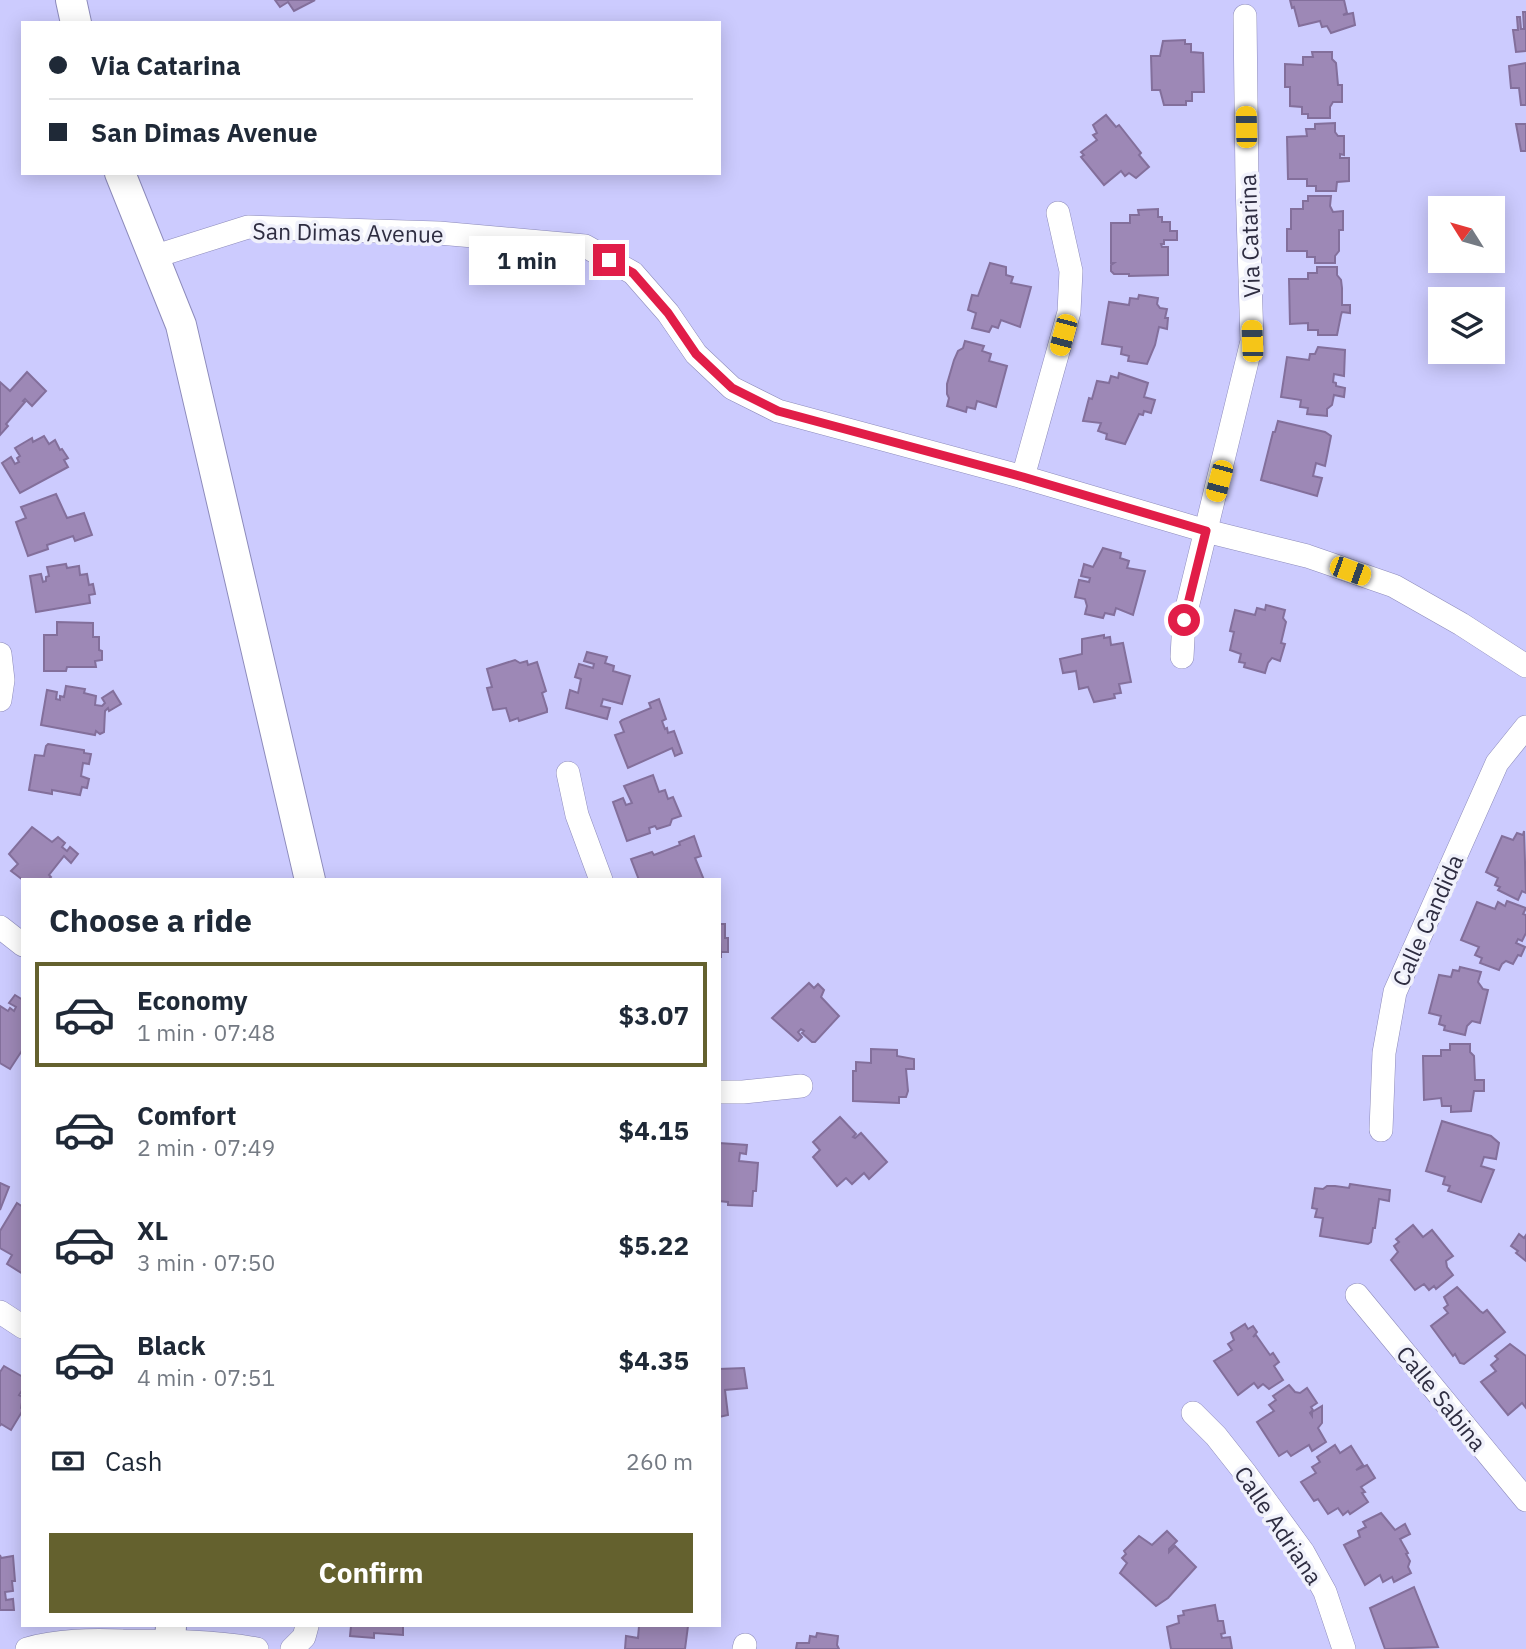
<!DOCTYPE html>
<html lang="en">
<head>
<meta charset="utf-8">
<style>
	:root { --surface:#fff; --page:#f2f2f3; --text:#1f2937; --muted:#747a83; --line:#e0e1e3; --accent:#64612e }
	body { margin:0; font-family:"IBM Plex Sans",sans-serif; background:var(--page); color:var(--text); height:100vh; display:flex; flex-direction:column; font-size:26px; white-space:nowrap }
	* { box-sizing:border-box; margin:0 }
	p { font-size:23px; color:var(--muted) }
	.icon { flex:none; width:38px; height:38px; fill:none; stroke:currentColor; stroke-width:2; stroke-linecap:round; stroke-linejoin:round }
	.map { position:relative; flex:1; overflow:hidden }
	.side { position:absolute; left:21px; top:878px; width:700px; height:749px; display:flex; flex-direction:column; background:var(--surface); border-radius:0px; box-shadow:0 4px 18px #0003 }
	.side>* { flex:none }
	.banner { position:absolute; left:21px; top:21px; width:700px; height:154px; border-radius:0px; box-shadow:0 4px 18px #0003; display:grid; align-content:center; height:154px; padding:0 28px; background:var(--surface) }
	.needle { width:46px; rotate:307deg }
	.controls { position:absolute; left:1428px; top:196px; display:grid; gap:14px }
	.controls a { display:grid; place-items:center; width:77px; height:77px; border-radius:0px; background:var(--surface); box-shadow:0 4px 18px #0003; font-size:35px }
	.end { position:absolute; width:32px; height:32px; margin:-16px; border:9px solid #e11d48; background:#fff; box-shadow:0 0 0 4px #fff }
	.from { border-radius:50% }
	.bubble { position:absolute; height:49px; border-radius:0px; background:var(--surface); box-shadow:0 4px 18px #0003; font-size:23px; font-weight:700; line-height:49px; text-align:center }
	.car { position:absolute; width:21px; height:42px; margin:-21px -10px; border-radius:9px; box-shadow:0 0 5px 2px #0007; background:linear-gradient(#f5c518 24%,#345 0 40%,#f5c518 0 76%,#345 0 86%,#f5c518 0) }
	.banner b { display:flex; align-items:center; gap:24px; height:66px; font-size:26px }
	.banner b+b { border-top:2px solid var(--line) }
	.banner i { width:18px; height:18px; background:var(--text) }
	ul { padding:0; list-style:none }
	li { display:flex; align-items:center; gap:21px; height:105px; margin:0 14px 10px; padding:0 14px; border:4px solid transparent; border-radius:0px }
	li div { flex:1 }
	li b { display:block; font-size:26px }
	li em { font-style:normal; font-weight:700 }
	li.current { border-color:var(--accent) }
	li>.icon { width:63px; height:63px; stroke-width:1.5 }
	h2 { padding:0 28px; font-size:32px; line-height:84px }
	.pay { display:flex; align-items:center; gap:18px; height:77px; padding:0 28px; font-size:26px }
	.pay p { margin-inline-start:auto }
	.button { display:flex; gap:14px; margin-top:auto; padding:14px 28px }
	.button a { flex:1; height:80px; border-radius:0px; background:var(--accent); color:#fff; font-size:28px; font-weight:700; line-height:80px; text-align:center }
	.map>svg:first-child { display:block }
	.building { fill:#9d88b6; stroke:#836f9b; stroke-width:2 }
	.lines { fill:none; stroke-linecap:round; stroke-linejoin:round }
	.minor-casing { stroke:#8d8bbb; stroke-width:24 }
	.tertiary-casing { stroke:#8d8bbb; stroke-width:32 }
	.minor { stroke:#fff; stroke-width:23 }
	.tertiary { stroke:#fff; stroke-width:30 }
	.route { stroke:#e11d48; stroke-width:9 }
	.labels { text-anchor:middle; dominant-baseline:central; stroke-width:7; stroke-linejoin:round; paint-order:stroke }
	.street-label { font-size:23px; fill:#2e2d41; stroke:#f0f1fb }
</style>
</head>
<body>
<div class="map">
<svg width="1526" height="1649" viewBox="0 0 1526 1649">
	<rect width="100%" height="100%" fill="#cccbfe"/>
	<g class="building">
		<polygon points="275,0 315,0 294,11 288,2 280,7"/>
		<polygon points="1290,0 1344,0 1347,13 1343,15 1353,13 1355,25 1331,33 1327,26 1322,27 1320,21 1299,26 1294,7 1292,8"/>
		<polygon points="1523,12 1526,12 1526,51 1516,52 1513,30 1518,30 1517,17 1520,17 1521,29 1524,29"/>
		<polygon points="1185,40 1185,44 1191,44 1191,52 1203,53 1204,92 1192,92 1192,101 1186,101 1186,105 1164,105 1160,90 1152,90 1151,56 1160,56 1163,41"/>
		<polygon points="1312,52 1332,52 1332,59 1336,63 1338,85 1342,85 1342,102 1333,102 1330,107 1330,118 1308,118 1308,114 1302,114 1302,107 1290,106 1290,87 1285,87 1285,64 1303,65 1303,57 1313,57"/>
		<polygon points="1526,63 1526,105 1521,105 1519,88 1511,88 1509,66"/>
		<polygon points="1106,115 1116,127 1119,125 1141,153 1139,155 1149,167 1136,178 1129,173 1125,176 1121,171 1104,185 1081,157 1084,155 1081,152 1097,140 1093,135 1097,133 1093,125"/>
		<polygon points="1335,123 1335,132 1338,136 1344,136 1344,155 1340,154 1340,158 1349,158 1349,181 1337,182 1336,191 1316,191 1316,186 1307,186 1307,179 1288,179 1287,137 1307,136 1306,129 1315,129 1315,124"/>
		<polygon points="1516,124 1526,124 1526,151 1521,151"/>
		<polygon points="1308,196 1331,196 1330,206 1333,212 1343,211 1343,230 1339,230 1339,251 1335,256 1335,263 1315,263 1315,257 1307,257 1307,251 1287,251 1287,229 1291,229 1291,209 1303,209 1303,201 1308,201"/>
		<polygon points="1158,209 1158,217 1162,217 1162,222 1170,222 1170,231 1177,231 1177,240 1164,240 1164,244 1161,244 1162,247 1168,247 1168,275 1129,276 1129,274 1114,274 1111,271 1111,265 1114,263 1111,263 1111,223 1130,223 1130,215 1139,215 1138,210"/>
		<polygon points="990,263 1006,267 1006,275 1013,277 1011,283 1031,287 1020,327 1001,320 998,328 992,326 989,332 972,328 976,313 968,310 972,295 978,296"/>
		<polygon points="1317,267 1337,267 1337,275 1341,280 1342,288 1342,305 1350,305 1350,313 1342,312 1341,315 1337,335 1318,335 1318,330 1308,330 1308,323 1290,324 1289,279 1308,279 1308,273 1317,273"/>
		<polygon points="1139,295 1158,298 1157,304 1160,308 1167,309 1165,318 1168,318 1167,329 1159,327 1155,345 1147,364 1128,361 1129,356 1121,354 1122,347 1102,344 1109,302 1129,305 1130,298 1138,299"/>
		<polygon points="965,341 984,346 982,351 991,354 989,361 1007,366 996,407 977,401 975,409 967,407 966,412 947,406 949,398 947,394 947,384 954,360 958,351 963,348"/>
		<polygon points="1318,347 1345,350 1344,376 1334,374 1333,382 1336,383 1336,386 1345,388 1344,397 1334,395 1332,405 1327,409 1327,416 1307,414 1308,408 1300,407 1301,400 1281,397 1287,357 1309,360 1310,354 1315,354"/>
		<polygon points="27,372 46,391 32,406 25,399 23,401 25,402 6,424 8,426 0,435 0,382 10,391"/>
		<polygon points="1119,373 1148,383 1144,397 1155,400 1151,413 1144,411 1143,415 1139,414 1125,444 1106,439 1107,434 1098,431 1101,423 1083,421 1089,398 1092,399 1097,381 1109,383 1111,376 1118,378"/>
		<polygon points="1278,421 1325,432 1331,436 1325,466 1316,463 1313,476 1322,478 1317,496 1261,480 1273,432 1275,432"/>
		<polygon points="44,436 49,444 55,440 60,450 62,449 68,458 64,460 68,467 20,493 2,463 11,457 15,464 19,462 17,458 20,456 15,448 32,438 33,442"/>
		<polygon points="56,494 67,518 84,513 92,535 75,541 73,536 47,545 48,549 28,556 16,522 26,518 21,507"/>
		<polygon points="1103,548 1121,553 1120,558 1129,561 1127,568 1145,571 1133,615 1116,608 1114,615 1105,613 1103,618 1085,614 1087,606 1085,599 1075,597 1079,580 1089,582 1090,578 1081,576 1084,564 1093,567"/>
		<polygon points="66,564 67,568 79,566 80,575 87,574 89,585 93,584 95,594 89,595 90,603 36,612 30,576 41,574 43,582 46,581 46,577 49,576 47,567"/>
		<polygon points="1266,605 1285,610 1283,618 1286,622 1281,643 1285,644 1280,661 1272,658 1268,663 1265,673 1244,667 1245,663 1239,662 1241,654 1230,650 1234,632 1230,631 1235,610 1255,615 1257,608 1265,610"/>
		<polygon points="57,622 93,623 93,637 99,637 99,650 102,651 102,660 95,661 96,667 67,667 66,671 44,671 44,635 57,635"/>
		<polygon points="1104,635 1104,638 1110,637 1111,645 1123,643 1131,682 1119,684 1121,693 1114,694 1115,698 1094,702 1088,687 1079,689 1076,671 1063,673 1060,659 1082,654 1082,639"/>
		<polygon points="587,652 607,657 605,663 614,666 613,671 630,676 622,704 603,699 601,706 610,708 607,719 566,708 570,690 578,693 581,679 575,677 579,664 593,668 594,664 584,661"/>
		<polygon points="515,660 520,663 527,661 528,665 537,662 546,691 542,693 547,709 547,712 519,721 518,718 510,721 506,708 493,710 487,688 492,687 487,669"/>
		<polygon points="66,686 85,689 84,693 96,696 95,705 102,706 105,703 102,698 113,691 121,704 109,711 108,708 105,711 104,732 100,734 96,731 95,735 41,725 47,690 57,692 56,699 60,700 60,696 64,697"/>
		<polygon points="659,699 666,719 662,721 665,729 667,728 668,733 674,731 682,753 675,756 672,748 628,768 615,735 624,732 620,722 622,720 651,708 649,703"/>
		<polygon points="48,744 84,750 84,753 91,754 89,764 83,763 81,776 89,779 87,788 82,787 80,795 52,790 52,794 29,790 35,755 44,756 46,746"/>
		<polygon points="653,775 659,792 665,790 668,799 673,797 681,816 672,819 670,825 657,829 655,826 649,828 650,833 627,841 613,802 623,798 626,805 632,803 624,786"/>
		<polygon points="32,827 52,842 58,837 65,843 62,847 67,851 70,847 78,854 71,863 64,856 49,875 51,877 48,880 23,880 11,871 18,864 9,854"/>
		<polygon points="1524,831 1526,893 1522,891 1518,900 1498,890 1500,887 1495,885 1498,878 1486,872 1502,836 1513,840 1517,833 1523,835"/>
		<polygon points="694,836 701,856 695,858 704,880 639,880 631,859 652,852 654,855 680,845 679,842"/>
		<polygon points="1507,901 1526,908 1523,914 1526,915 1526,933 1522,941 1518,939 1516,943 1525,947 1521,956 1518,955 1513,964 1506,961 1502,964 1499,970 1480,963 1482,958 1475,955 1479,947 1461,940 1477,902 1495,909 1498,902 1505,906"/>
		<polygon points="719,924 725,924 725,938 728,938 728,952 721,952 721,958"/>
		<polygon points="1460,967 1481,972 1478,982 1483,989 1488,990 1480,1023 1472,1021 1467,1026 1465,1035 1444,1030 1445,1026 1439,1024 1441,1016 1429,1013 1439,975 1451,977 1453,970 1459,971"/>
		<polygon points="809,983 814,988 818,984 824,990 821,997 839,1016 815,1042 812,1042 802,1033 804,1031 801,1029 798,1032 802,1037 798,1041 772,1018"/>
		<polygon points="15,995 23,1000 23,1049 10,1069 0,1063 0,1006 8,1011 10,1008 14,1011 16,1007 9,1003"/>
		<polygon points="1450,1044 1470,1044 1470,1052 1474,1056 1475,1080 1484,1080 1484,1091 1474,1091 1471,1111 1451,1112 1451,1106 1442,1106 1441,1098 1424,1100 1423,1056 1441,1056 1441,1050 1450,1050"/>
		<polygon points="871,1049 897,1050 897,1056 914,1059 914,1069 906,1069 908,1091 906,1097 899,1097 899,1103 853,1101 853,1071 856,1071 856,1062 871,1063"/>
		<polygon points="840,1117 856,1134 853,1137 855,1138 861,1133 887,1162 869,1179 864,1173 852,1184 846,1178 837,1186 813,1157 820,1150 813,1142"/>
		<polygon points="1442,1121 1491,1136 1499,1143 1496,1159 1484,1157 1481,1166 1494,1170 1481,1202 1448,1191 1450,1186 1443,1184 1445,1177 1426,1171"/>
		<polygon points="719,1143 747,1145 746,1154 740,1153 739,1161 758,1163 756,1191 753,1191 752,1206 728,1205 728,1202 719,1201"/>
		<polygon points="0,1183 9,1187 0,1210"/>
		<polygon points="1350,1184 1390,1190 1389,1201 1379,1199 1375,1228 1373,1228 1371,1242 1368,1244 1320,1236 1323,1218 1315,1217 1317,1209 1312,1208 1315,1188 1323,1189 1327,1186 1335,1186 1349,1188"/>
		<polygon points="17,1203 23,1207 23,1274 7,1264 12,1255 0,1248 0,1231"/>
		<polygon points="1413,1225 1423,1237 1432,1230 1453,1256 1446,1261 1447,1267 1453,1275 1436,1289 1434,1286 1429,1290 1424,1284 1415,1290 1391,1260 1398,1252 1394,1246 1399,1242 1396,1239"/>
		<polygon points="1519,1234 1524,1238 1526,1235 1526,1261 1516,1253 1518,1251 1511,1246"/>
		<polygon points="1457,1287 1480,1311 1483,1313 1487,1310 1505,1332 1464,1364 1460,1363 1455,1354 1453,1356 1431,1326 1448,1313 1444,1308 1448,1305 1444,1297"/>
		<polygon points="1245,1324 1248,1329 1253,1326 1257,1332 1253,1337 1256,1335 1270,1355 1273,1353 1279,1362 1274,1366 1283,1380 1269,1389 1263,1384 1258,1388 1254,1383 1238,1395 1214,1361 1232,1350 1228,1344 1234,1340 1231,1333"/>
		<polygon points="1510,1344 1526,1356 1526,1408 1522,1403 1508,1415 1481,1382 1496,1371 1491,1365 1498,1359 1495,1356"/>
		<polygon points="4,1366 23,1377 23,1389 19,1395 23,1397 21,1408 23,1410 11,1430 1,1424 0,1426 0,1372"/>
		<polygon points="744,1368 747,1388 725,1390 728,1415 719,1417 719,1369"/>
		<polygon points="1289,1385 1295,1392 1300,1393 1307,1388 1317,1403 1311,1407 1313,1410 1310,1413 1312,1416 1312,1412 1322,1406 1322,1423 1318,1428 1326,1442 1312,1451 1309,1445 1291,1456 1287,1451 1279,1456 1257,1422 1274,1411 1269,1405 1276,1400 1273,1396"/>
		<polygon points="1335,1445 1340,1453 1351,1446 1363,1465 1356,1470 1367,1465 1375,1478 1361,1487 1365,1492 1362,1493 1368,1502 1350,1514 1348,1511 1343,1515 1338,1508 1328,1514 1318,1499 1314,1501 1301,1482 1316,1473 1312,1467 1320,1462 1317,1457"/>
		<polygon points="1381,1513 1395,1530 1405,1524 1410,1534 1400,1539 1408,1553 1406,1554 1410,1561 1408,1567 1411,1573 1394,1582 1392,1577 1383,1582 1380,1575 1365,1585 1344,1545 1360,1537 1358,1531 1366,1527 1363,1522"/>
		<polygon points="1167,1531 1177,1541 1169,1549 1169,1552 1175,1546 1196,1567 1168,1598 1156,1606 1120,1573 1127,1563 1122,1558 1126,1554 1124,1551 1139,1536 1152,1545"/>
		<polygon points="0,1555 1,1558 13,1556 15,1581 12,1581 13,1591 5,1592 6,1600 13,1599 14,1610 0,1610"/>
		<polygon points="1414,1587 1438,1647 1385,1649 1370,1608"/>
		<polygon points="1215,1605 1218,1621 1223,1621 1225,1633 1221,1634 1222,1638 1230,1637 1232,1649 1171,1649 1167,1627 1179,1623 1178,1616 1184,1615 1183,1611"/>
		<polygon points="351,1626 403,1626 403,1635 374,1633 374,1638 350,1636"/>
		<polygon points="639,1626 688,1626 685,1649 625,1649 626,1636 638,1638"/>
		<polygon points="817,1633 838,1636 837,1645 839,1649 796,1649 797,1643 809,1643 810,1636 816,1637"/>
	</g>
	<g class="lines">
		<defs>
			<g id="minor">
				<polyline points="153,257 248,227 439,233 585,246 633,273 668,313 696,354 732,388 778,411 1023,477 1206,531 1307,556 1394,586 1461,624 1526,666"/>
				<polyline points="1023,477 1069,312 1071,271 1058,213"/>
				<polyline points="0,654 3,680 0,700"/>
				<polyline points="1182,657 1184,620 1252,341 1247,182 1245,16"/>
				<polyline points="568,773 577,815 601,880"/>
				<polyline points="0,927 23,945"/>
				<polyline points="719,1092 743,1092 801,1086"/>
				<polyline points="1381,1130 1384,1053 1395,992 1497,763 1526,727"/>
				<polyline points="1357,1295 1526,1500"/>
				<polyline points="0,1312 23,1327"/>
				<polyline points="1193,1413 1216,1436 1246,1474 1303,1552 1325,1592 1344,1649"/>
				<path d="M27,1649C58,1640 91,1640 123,1641C167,1641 213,1641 257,1649"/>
				<polyline points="292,1649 304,1637 307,1626"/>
				<polyline points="744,1649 745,1645"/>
			</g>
			<g id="tertiary">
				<polyline points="71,0 76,23"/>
				<polyline points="120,173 181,325 310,880"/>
				<polyline points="170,1641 171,1626"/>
			</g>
		</defs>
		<use href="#minor" class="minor-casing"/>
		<use href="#tertiary" class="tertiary-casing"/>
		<use href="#minor" class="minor"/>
		<use href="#tertiary" class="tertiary"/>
	</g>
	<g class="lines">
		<polyline class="route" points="609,260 633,273 668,313 696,354 732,388 778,411 1023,477 1206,531 1184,620"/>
	</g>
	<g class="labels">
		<g class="street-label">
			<text transform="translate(348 232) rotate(1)">San Dimas Avenue</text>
			<text transform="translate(1249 236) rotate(-92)">Via Catarina</text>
			<text transform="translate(1427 920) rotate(-66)">Calle Candida</text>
			<text transform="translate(1442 1398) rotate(51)">Calle Sabina</text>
			<text transform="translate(1279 1525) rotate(56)">Calle Adriana</text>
		</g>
	</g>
</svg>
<div class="controls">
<a><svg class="needle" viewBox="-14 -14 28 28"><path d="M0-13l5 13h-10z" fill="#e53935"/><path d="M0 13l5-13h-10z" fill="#747a83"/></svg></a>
<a><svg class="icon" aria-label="layers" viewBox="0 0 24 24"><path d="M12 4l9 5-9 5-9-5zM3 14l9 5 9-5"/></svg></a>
</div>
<i class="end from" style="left:1184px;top:620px"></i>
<i class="end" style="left:609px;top:260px"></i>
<div class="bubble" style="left:469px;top:236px;width:116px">1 min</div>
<i class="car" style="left:1246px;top:127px;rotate:359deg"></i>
<i class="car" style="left:1063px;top:335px;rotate:195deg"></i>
<i class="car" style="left:1252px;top:341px;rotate:358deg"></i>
<i class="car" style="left:1219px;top:481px;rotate:195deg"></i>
<i class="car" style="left:1350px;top:571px;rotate:110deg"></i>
<div class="banner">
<b><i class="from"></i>Via Catarina</b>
<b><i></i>San Dimas Avenue</b>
</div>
<section class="side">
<h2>Choose a ride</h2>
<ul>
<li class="current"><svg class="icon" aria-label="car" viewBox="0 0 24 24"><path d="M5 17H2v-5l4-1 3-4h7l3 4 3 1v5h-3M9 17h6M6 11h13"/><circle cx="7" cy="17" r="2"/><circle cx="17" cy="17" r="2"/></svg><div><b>Economy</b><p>1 min · 07:48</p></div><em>$3.07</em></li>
<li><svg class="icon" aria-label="car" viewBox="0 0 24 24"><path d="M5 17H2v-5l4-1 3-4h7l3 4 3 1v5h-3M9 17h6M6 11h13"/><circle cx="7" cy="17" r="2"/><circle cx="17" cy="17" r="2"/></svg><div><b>Comfort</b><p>2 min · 07:49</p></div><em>$4.15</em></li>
<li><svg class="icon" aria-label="car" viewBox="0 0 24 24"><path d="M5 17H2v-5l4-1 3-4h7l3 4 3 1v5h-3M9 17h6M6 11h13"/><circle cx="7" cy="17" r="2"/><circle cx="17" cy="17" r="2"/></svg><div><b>XL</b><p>3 min · 07:50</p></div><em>$5.22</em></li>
<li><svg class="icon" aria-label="car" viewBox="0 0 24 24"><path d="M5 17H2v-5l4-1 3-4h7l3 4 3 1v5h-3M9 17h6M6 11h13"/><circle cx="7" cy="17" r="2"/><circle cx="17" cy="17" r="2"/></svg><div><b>Black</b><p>4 min · 07:51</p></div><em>$4.35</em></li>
</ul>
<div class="pay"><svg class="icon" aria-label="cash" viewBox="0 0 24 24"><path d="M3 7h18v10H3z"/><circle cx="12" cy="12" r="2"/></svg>Cash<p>260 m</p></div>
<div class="button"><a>Confirm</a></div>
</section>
</div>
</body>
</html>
